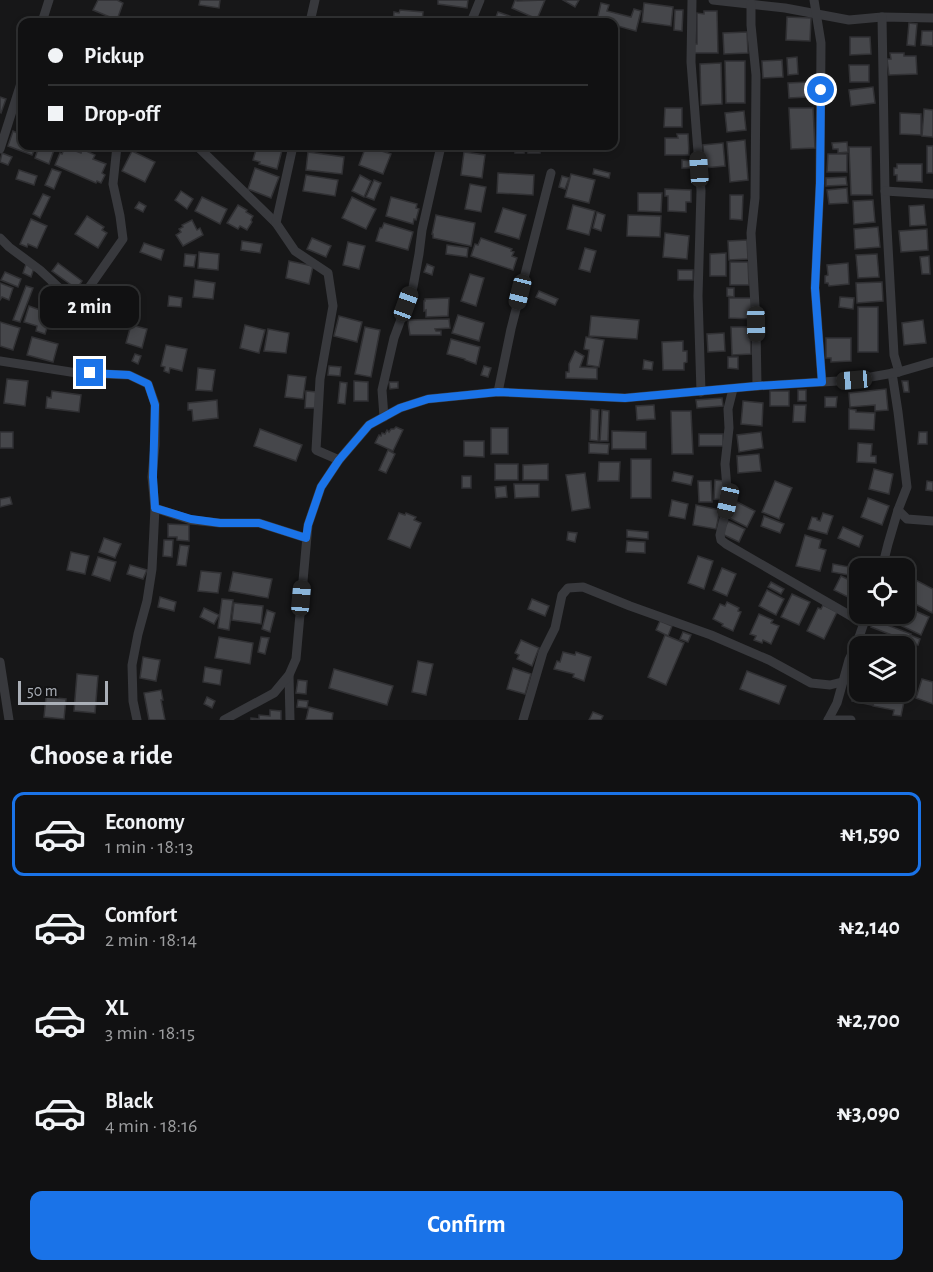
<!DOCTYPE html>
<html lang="en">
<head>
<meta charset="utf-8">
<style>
	:root { --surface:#111112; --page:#1e1f20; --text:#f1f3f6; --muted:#9c9d9f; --line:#303132; --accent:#1a73e8 }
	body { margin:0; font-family:"Alegreya Sans",sans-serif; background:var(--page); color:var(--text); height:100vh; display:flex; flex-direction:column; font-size:22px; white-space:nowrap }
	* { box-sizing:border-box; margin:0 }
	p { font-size:20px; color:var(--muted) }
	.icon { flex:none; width:33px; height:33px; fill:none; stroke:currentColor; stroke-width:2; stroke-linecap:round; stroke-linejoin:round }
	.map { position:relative; height:720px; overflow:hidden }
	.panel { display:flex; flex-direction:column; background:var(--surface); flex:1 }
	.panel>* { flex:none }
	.guide { position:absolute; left:18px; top:18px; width:600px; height:132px; border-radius:12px; box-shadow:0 3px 9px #0003,0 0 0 2px var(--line); display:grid; align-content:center; height:132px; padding:0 30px; background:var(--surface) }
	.fabs { position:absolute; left:849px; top:558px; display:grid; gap:12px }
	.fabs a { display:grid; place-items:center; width:66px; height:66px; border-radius:12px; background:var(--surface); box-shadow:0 3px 9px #0003,0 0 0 2px var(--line); font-size:30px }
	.scale { position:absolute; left:18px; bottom:15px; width:90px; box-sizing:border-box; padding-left:6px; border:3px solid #aaafb7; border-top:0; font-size:16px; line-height:21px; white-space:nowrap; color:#aaafb7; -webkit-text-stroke:4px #121213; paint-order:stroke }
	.end { position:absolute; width:27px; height:27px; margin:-14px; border:8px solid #1a73e8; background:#fff; box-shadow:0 0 0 3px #fff }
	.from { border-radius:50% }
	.bubble { position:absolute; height:42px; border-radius:12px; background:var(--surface); box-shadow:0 3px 9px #0003,0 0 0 2px var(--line); font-size:20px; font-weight:600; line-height:42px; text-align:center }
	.car { position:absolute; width:18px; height:36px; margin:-18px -9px; border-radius:8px; box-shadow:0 0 4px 2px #0007; background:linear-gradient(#222 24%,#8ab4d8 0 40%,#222 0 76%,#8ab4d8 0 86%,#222 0) }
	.guide b { display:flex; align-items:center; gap:21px; height:57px; font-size:22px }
	.guide b+b { border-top:2px solid var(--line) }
	.guide i { width:15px; height:15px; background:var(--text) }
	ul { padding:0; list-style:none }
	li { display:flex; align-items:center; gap:18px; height:84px; margin:0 12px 9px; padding:0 18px; border:3px solid transparent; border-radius:12px }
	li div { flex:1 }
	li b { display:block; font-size:22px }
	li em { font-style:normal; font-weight:600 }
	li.on { border-color:var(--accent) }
	li>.icon { width:54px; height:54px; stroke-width:1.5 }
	h2 { padding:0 30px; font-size:27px; line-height:72px }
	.primary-button { display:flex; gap:12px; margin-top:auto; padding:12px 30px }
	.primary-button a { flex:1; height:69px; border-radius:12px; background:var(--accent); color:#fff; font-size:24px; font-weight:600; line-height:69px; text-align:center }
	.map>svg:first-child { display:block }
	.building { fill:#46474b; stroke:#313134; stroke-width:1.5 }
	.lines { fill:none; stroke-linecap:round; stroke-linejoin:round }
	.street { stroke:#38393d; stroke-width:9 }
	.route { stroke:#1a73e8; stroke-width:8 }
</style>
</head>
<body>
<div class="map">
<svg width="933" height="720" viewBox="0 0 933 720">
	<rect width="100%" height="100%" fill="#171718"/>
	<g class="building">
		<polygon points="98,0 117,0 123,3 117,20 93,10"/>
		<polygon points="200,0 220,0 219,8 199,5"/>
		<polygon points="438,0 468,0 467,8 438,4"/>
		<polygon points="515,0 517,1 545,0 537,19 512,8"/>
		<polygon points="563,0 579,0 575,7"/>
		<polygon points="601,3 609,5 607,11 631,17 634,9 641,11 636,31 614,25 614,22 603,22 597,21"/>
		<polygon points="644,3 673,7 671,26 642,22"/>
		<polygon points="400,10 423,12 422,22 393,22 394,12 399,13"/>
		<polygon points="675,10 683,10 682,31 674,30"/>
		<polygon points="704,11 717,11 718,53 693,53 693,44 697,44 697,13 704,14"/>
		<polygon points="498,12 527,22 494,22"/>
		<polygon points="437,17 463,22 436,22"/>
		<polygon points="787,17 811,18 810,41 786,40"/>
		<polygon points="909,23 917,24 915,46 907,45"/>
		<polygon points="922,31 933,31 933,46 921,45"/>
		<polygon points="747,32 748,53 724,54 723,33"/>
		<polygon points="850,37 870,37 871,54 850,55"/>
		<polygon points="890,53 904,53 904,56 916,56 917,74 889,75 887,59 891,59"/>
		<polygon points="797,57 798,74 788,75 787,58"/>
		<polygon points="782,60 783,77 763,78 762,61"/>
		<polygon points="725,61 745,61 745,103 726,103"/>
		<polygon points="721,63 722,104 701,105 700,64"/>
		<polygon points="849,65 869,65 869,82 850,82"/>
		<polygon points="809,82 809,97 789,98 788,83"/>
		<polygon points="873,87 875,103 851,106 849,90"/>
		<polygon points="0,97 6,99 1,113 0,112"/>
		<polygon points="665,108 682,108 682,127 664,127"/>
		<polygon points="789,108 813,108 815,148 791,149"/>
		<polygon points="924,109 933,110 933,137 922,136"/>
		<polygon points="744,111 746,130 727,132 725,113"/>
		<polygon points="900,113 921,114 921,135 900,134"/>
		<polygon points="13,131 22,135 22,146 36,146 32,155 8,146"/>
		<polygon points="677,134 688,134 689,155 665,155 665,138 678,138"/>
		<polygon points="745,140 748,180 730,182 727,142"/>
		<polygon points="847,142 848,152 838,153 838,149 833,149 832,143"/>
		<polygon points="723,143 725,166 704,168 703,145"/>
		<polygon points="39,146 52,146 55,147 49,164 35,158"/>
		<polygon points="257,146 269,146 282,150 277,169 259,164 260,162 253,160"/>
		<polygon points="309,146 350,146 349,151"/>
		<polygon points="366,146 391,154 383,174 359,165"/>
		<polygon points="515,146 540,146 540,153 528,153 528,151 524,151 524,153 515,153"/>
		<rect x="927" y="146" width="6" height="27"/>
		<polygon points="65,147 81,153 82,149 95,155 93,159 106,164 102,173 105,175 101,183 97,181 96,183 55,165 60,153 62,154"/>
		<polygon points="849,147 871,147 872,195 851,195"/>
		<polygon points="132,151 155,162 145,182 122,171"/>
		<polygon points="308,152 344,157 342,174 306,170"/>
		<polygon points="464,152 485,155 482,178 461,175"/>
		<polygon points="2,153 12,157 8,165 0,162"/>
		<polygon points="828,154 847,154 847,172 827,172"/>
		<polygon points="682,160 692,161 692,168 682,168"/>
		<polygon points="897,164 922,164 922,182 897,181 897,175 894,175 894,168 897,168"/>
		<polygon points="255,168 279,177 271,198 248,189"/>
		<polygon points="52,169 61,172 54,189 45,185"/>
		<polygon points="594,169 610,173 609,178 593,174"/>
		<polygon points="19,170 37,176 34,185 16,179"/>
		<polygon points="498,173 534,175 533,195 497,193"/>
		<polygon points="571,174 595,180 589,203 565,197"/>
		<polygon points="306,175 338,180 335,196 303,191"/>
		<polygon points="360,175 371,181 364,197 352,191"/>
		<polygon points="562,176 569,178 565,189 559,187"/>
		<polygon points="846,177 847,185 826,186 826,178"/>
		<polygon points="374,180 381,183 374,200 366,197"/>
		<polygon points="470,184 486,187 481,212 465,209"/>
		<polygon points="847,188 848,203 829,204 827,190"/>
		<polygon points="665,189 691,190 691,202 686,202 686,212 668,211 668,196 665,196"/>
		<polygon points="181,191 193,199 187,209 175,200"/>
		<polygon points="638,193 662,193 661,212 638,211"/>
		<polygon points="43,194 50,197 40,218 33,214"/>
		<polygon points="730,195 743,195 742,220 730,219"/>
		<polygon points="202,197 227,209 220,224 195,211"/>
		<polygon points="352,197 376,209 366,229 342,218"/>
		<polygon points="391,197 417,204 416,208 419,209 416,220 414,219 413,224 386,216"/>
		<polygon points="873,200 875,222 854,224 853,201"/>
		<polygon points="139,202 146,206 143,212 135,208"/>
		<polygon points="238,205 247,210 246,212 253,216 251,220 252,222 247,230 240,226 238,229 227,223"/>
		<polygon points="573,205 595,211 589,235 567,229"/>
		<polygon points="924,205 926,225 910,226 909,206"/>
		<polygon points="503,208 526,215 519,239 495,232"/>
		<polygon points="597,212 605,215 601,231 593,228"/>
		<polygon points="436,215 475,223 471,246 433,238 433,234 432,234"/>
		<polygon points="628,215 661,216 660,237 627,236"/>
		<polygon points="87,216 104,227 102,230 107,233 98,248 75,234"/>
		<polygon points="31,219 47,226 37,248 28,244 27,247 20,244"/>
		<polygon points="192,220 197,230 200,228 203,235 183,246 176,235 181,232 179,229 183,227 182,225"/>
		<polygon points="384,223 413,232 408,250 376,241 380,228 382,228"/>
		<polygon points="878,227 880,247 855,249 854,229"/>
		<polygon points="927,229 928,250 901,252 899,231"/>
		<polygon points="665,233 689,236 687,259 663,257"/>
		<polygon points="312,238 331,246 326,257 307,249"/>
		<polygon points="481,238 512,249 511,251 514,252 512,256 517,258 513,270 471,256 475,244 478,245"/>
		<polygon points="747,240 748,259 729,260 728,241"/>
		<polygon points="242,241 262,244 260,253 241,250"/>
		<polygon points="348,242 365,246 359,269 343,265"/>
		<polygon points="144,243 164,250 161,260 140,252"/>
		<polygon points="447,245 468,248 467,257 446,254"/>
		<polygon points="585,248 596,251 590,272 579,269"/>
		<polygon points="199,252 219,254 218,270 198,268"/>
		<polygon points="726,253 726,276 710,276 710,254"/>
		<polygon points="185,254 196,255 194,267 184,266"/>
		<polygon points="877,254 879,277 858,278 856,255"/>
		<polygon points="929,256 930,274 922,274 920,257"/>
		<polygon points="289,261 313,266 309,284 286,278"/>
		<polygon points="730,262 748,262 749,285 730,285"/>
		<polygon points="58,263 82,281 77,289 52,271"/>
		<polygon points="848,263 849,284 829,286 828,283 825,283 825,276 828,275 827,265"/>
		<polygon points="26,264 34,268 31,277 23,273"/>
		<polygon points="427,264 434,267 432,275 424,272"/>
		<rect x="678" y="270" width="15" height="10"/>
		<polygon points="5,272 21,279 18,287 1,280"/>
		<polygon points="470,274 484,278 476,306 461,301"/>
		<polygon points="195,280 215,283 213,299 193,297"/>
		<polygon points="882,282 883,301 857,303 856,283"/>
		<polygon points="0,283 13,288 9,300 2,297 0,300"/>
		<polygon points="26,286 33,288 20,322 13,320"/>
		<polygon points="727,288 734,288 734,297 727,296"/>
		<polygon points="539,291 558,299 555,305 536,297"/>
		<polygon points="46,293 57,297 45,334 36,331 37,326 24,322 29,306 40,310"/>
		<polygon points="169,296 182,298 181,307 168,306"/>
		<polygon points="840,297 854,298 853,309 839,307"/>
		<polygon points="449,298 448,316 426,317 426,310 424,311 424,301 425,301 425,299"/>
		<polygon points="729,298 752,298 752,319 729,318"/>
		<rect x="858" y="307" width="20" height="45"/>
		<polygon points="458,315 484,323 479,341 452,333"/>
		<polygon points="339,316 362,322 357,342 334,336"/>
		<polygon points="591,316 639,320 637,339 589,336"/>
		<polygon points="449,319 450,328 435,329 436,331 441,331 441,335 410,335 408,322 409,320"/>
		<polygon points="923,320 926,343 904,345 902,323"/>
		<polygon points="0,322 20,328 13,350 0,346"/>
		<polygon points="131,325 147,329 142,348 126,343"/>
		<polygon points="245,325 265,330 259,353 240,348"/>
		<polygon points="365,327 380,330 371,377 355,374"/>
		<polygon points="731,327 750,327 751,354 732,355"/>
		<polygon points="268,329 289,333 286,353 264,351"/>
		<polygon points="724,333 725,351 708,352 707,334"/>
		<polygon points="32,337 58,344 53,362 27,355"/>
		<polygon points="586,337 604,340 599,367 587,365 589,350 584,349"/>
		<polygon points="826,338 851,338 851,361 831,362 831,358 826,358"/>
		<polygon points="451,339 480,347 476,364 465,360 465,359 447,354"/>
		<polygon points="683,341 683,351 687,351 687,362 684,363 684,370 663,370 662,342"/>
		<polygon points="166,345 187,349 182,371 170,368 169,373 164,371 165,367 161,366"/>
		<polygon points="575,351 584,356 580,367 597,368 597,379 566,378 566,372 569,372 569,364"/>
		<polygon points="135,354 141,356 138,364 132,361"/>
		<polygon points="728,357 738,357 738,369 728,368"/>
		<polygon points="644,360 653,362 652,370 643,369"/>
		<polygon points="329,366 341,367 340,376 328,375"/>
		<polygon points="484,366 491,368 488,377 481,375"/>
		<polygon points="198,368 215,370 212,391 196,390"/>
		<polygon points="288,375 306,377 303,399 285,397"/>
		<polygon points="7,379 28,381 25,406 4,403"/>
		<polygon points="354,381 368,382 368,401 354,401"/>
		<polygon points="902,381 908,381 909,392 904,392"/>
		<polygon points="340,382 347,383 345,404 338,403"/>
		<polygon points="389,382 398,382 398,388 390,389"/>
		<polygon points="886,389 888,410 875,411 875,405 850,407 849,393"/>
		<rect x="798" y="390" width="8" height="11"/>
		<polygon points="52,391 81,395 79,412 46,408 47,397 51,398"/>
		<polygon points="306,391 317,392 317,408 305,408"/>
		<rect x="770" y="391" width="19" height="15"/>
		<polygon points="825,397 837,397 836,407 825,407"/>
		<polygon points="722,398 723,406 697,408 696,400"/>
		<polygon points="217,400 218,418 193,421 192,410 188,410 188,403"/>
		<polygon points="743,401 763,403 762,426 741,424"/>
		<polygon points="654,405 655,419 637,420 636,406"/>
		<polygon points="794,405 806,405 805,422 793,422"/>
		<polygon points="591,409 599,410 598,441 590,440"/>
		<polygon points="849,409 856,410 856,412 875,413 874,430 849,429"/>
		<polygon points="602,410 609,411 608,441 600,441"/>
		<polygon points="671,411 691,411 693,454 672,454"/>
		<polygon points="396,427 403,430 393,451 375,443 379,435 381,436 382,433 385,434 387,430 389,432 391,429 394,429"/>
		<rect x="491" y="428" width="17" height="26"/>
		<polygon points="260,429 302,445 296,461 254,446"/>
		<polygon points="612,431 646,432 646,449 612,449"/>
		<rect x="0" y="432" width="13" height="16"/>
		<polygon points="761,432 763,448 739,452 737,435"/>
		<polygon points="919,432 927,432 927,444 918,444"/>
		<rect x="699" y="434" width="24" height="12"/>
		<polygon points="464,441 484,441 484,457 464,456"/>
		<polygon points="589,443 609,444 608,454 589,453"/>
		<polygon points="858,443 872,444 871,456 876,456 876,463 857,462"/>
		<polygon points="388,450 395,454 386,473 379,470"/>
		<polygon points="759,454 761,471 738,473 737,456"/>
		<rect x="631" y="459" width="20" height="39"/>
		<polygon points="599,462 620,462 619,481 598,481"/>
		<rect x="495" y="464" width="23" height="16"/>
		<polygon points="548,464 548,480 523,480 523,465"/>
		<polygon points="874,469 893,474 889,494 869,489"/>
		<polygon points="674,472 693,476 691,485 672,481"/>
		<polygon points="585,473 590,508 572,511 566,475"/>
		<rect x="462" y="476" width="9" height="12"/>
		<polygon points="715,480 724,481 723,500 714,499"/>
		<polygon points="698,481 711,481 712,502 699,502"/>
		<polygon points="775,481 792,488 779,519 762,512"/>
		<polygon points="927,481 933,482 933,491 926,490"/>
		<polygon points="514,484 539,484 539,497 515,498"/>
		<polygon points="506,486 507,497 496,498 495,487"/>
		<polygon points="10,497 12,504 0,507 0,499"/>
		<polygon points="868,498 889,506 882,525 861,517"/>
		<polygon points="672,500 688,504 685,519 669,516"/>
		<polygon points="737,502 755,511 747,527 729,518"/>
		<polygon points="696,505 720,510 716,529 693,525"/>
		<polygon points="399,513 405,515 406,513 416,517 414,520 421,523 410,548 388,539"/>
		<polygon points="823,513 833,516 827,534 808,529 812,517 817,518 817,520 820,521"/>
		<polygon points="764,516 784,524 780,533 761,526"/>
		<polygon points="728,521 745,529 739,542 722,534"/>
		<polygon points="168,524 189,525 189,541 177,540 177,537 168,537"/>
		<polygon points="843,527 863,536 859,547 838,538"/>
		<polygon points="627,530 648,532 648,539 627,537"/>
		<polygon points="568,532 577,533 575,542 567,540"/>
		<polygon points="805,535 821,540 819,548 826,550 820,571 796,566"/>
		<polygon points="104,538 121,544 115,558 99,552"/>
		<polygon points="164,540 173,540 172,557 163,556"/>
		<polygon points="627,541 645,542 645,553 626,552"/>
		<polygon points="180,545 189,546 186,566 177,565"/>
		<polygon points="71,552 89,556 85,574 67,570"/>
		<polygon points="698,556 713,561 704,589 688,583"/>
		<polygon points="98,557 116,562 110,581 92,575"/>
		<polygon points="833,564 860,569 860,577 832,572"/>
		<polygon points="130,565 147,570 143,579 127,574"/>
		<polygon points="722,568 736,574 727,596 713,590"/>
		<polygon points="201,571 221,573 218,593 198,591"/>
		<polygon points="233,572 272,579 268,598 229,591"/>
		<polygon points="904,574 933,589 933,610 932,613 904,598"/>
		<polygon points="841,576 860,585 860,599 858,602 834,590"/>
		<polygon points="771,582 784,589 781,594 768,587"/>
		<polygon points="767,590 784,599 776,615 759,606"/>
		<polygon points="792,594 810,602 799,625 781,617"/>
		<polygon points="160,597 176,602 174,611 158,607"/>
		<polygon points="222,599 233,600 229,630 218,628"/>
		<polygon points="532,599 549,606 545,616 528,609"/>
		<polygon points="727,602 739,608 738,611 741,612 733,631 722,626 723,624 713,619 720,604 725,606"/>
		<polygon points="234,603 263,606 261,624 232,620"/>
		<polygon points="823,605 837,612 824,639 807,631 818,608 821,609"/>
		<polygon points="904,606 929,617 921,635 881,616 882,614 904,614"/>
		<polygon points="204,608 219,615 214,624 200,617"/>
		<polygon points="267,610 275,613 270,632 262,629"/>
		<polygon points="759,614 773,620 771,623 779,626 771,644 763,640 762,643 754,640 756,636 750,634"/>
		<polygon points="874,620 911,634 910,635 920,639 918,645 871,627"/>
		<polygon points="660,621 672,626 668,636 656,630"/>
		<polygon points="683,632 691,635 688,642 680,639"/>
		<polygon points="665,635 684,643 666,685 648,677"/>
		<polygon points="219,637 253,643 250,664 215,658"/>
		<polygon points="261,637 269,638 265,654 258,652"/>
		<polygon points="521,640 539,648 532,666 517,659 519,655 515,653"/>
		<polygon points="563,652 575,655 576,652 591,657 584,681 573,677 574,674 554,669 557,661 560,662"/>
		<polygon points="143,657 160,660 156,681 140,678"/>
		<polygon points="418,661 433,664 426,695 412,692"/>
		<polygon points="205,667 222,670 220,685 203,682"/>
		<polygon points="513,668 531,674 525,694 507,689"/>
		<polygon points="334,669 393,686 387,705 329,688"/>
		<polygon points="747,671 786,686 779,704 740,689"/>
		<polygon points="77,674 98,676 95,713 74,711"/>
		<polygon points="922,679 933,682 933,704 916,698"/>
		<polygon points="298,680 307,681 306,694 296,693"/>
		<polygon points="857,680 860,681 860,692 875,692 872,705 852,701"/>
		<polygon points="904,687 907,687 901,716 893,715 894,710 873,706 876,692 904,692"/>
		<polygon points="161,690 163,700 161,700 165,720 149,720 144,693"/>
		<polygon points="46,697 66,699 64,719 44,717"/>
		<polygon points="207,697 215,701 212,708 204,704"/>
		<polygon points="298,700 308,701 307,708 297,707"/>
		<polygon points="309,707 333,713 332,720 306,720"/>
		<polygon points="270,710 281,711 281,720 251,720 251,718 259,719 259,715 270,716"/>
		<polygon points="593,712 603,716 601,720 589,720"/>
	</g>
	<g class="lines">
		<g class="street">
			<polyline points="692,0 691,62 701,191 698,296 701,392"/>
			<polyline points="713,0 785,8 849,20 882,17 933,18"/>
			<polyline points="814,0 821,43 820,183 815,288 822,382"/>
			<polyline points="751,4 751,25 756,75 755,198 751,233 756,325 757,386"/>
			<polyline points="882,17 885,191 894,355 899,372"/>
			<polyline points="42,22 49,0"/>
			<polyline points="310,22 315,0"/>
			<polyline points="471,22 480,0"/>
			<polyline points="197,146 276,223"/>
			<polyline points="293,146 276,223 295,251 328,273 333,306 320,379 316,450 339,460"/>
			<polyline points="0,149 22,80"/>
			<polyline points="885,191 933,194"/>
			<polyline points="0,238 9,247 40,270 70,298 88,289 123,239 120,216 113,184 117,146"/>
			<polyline points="0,361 77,373 129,375 148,384 155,404 155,445 152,477 155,508 152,569 147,601 138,634 132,665 133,701 137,720"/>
			<polyline points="892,373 898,412 907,487 898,510 907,519 933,521"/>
			<polyline points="733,389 728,409 729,428 725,464 728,501 720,535 721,540 726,544 863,623"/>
			<polyline points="498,392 511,329 551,173"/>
			<polyline points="384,417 382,390 394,338 413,287 419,254 422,230 441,146"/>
			<polyline points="155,508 191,520 220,523 259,523 306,538"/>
			<polyline points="882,568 888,544 898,510"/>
			<polyline points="0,662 9,720"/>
			<polyline points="289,675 290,720"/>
			<polyline points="224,720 274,693 289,675 296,659 308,525 321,487 339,460 369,425 400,408 428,399 498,392 625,398 757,386 854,380 899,372 933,362"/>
			<polyline points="523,720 543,652 555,628 562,595 568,588 583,587 630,606 711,635 769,660 811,683 830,685 842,682"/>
			<polyline points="828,720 837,703 849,660 857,643 867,614"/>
			<polyline points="828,720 851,720"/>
		</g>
	</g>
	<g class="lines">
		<polyline class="route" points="90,373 129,375 148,384 155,405 153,477 155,508 191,519 220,523 259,523 306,538 308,525 321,487 339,460 369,425 400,408 428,399 498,392 625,398 757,386 822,382 815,288 820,183 821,90"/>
	</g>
</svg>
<div class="fabs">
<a><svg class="icon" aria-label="locate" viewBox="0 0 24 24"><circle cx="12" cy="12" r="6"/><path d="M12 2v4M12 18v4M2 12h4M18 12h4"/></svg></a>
<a><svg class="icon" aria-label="layers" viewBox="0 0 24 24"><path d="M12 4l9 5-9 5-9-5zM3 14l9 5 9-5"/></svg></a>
</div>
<div class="scale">50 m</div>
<i class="end from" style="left:821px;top:90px"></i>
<i class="end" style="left:90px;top:373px"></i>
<div class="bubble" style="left:40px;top:286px;width:99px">2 min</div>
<i class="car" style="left:699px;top:169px;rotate:356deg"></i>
<i class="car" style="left:520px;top:292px;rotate:194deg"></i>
<i class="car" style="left:406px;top:304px;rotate:20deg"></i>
<i class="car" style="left:756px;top:324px;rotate:179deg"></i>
<i class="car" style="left:854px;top:380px;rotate:265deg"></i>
<i class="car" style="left:728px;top:501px;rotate:193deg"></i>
<i class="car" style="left:301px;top:598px;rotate:5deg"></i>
<div class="guide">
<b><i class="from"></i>Pickup</b>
<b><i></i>Drop-off</b>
</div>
</div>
<section class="panel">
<h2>Choose a ride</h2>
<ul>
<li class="on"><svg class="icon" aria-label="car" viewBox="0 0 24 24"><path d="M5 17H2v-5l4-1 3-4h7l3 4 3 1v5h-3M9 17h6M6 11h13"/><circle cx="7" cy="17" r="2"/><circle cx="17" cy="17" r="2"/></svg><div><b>Economy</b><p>1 min · 18:13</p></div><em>₦1,590</em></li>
<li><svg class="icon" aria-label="car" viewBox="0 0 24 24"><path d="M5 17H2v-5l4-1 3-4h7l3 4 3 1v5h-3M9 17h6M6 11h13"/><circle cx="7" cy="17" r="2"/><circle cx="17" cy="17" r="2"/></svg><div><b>Comfort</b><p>2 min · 18:14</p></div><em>₦2,140</em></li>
<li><svg class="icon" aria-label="car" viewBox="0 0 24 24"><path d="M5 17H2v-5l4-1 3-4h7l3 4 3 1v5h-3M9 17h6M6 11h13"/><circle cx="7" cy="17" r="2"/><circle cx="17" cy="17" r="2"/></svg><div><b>XL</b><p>3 min · 18:15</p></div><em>₦2,700</em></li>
<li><svg class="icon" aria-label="car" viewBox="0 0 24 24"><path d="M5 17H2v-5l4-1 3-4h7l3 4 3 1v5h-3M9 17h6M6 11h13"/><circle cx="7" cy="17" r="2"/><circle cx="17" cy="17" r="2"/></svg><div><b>Black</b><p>4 min · 18:16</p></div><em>₦3,090</em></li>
</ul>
<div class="primary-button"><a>Confirm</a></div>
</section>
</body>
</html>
